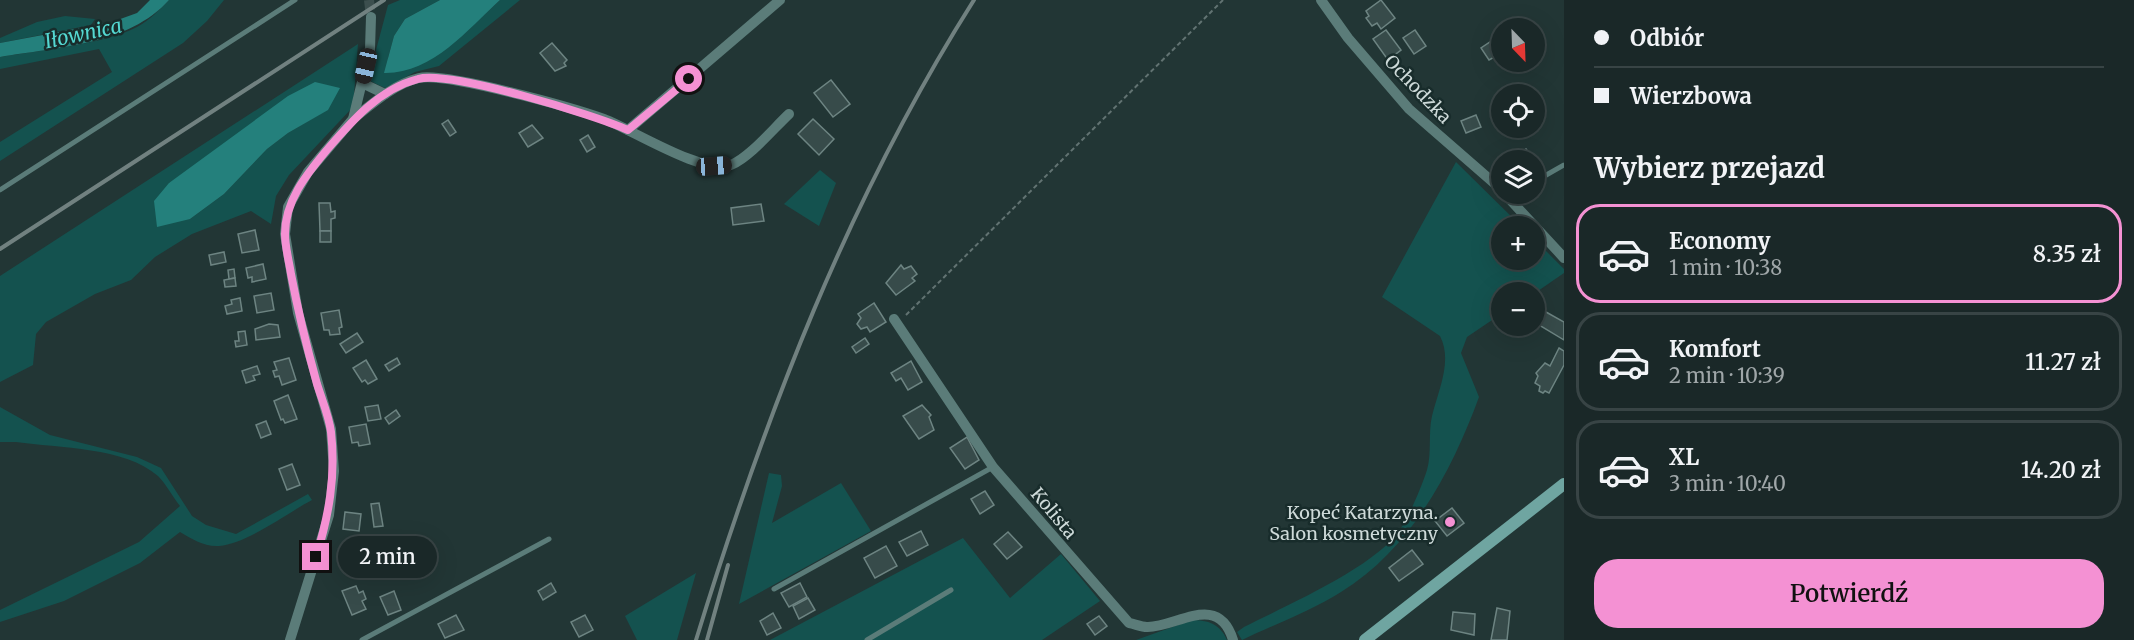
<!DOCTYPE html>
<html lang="pl">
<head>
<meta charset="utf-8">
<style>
	:root { --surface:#1a2828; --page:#273434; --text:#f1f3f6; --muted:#9fa6a8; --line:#384445; --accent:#f491d3 }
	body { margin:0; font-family:Merriweather,serif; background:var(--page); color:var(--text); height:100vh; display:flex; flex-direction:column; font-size:22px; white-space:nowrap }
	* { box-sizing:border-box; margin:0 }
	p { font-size:20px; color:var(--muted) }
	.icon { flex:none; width:33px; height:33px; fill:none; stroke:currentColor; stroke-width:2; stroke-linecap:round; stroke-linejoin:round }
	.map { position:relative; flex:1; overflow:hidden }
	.drawer { display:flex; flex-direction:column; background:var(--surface); width:570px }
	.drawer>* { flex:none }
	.top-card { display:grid; align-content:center; height:132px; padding:0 30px; background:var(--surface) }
	.needle { width:39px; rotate:157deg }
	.controls { position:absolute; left:1491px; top:18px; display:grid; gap:12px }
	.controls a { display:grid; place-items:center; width:54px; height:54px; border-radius:50%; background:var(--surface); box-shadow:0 6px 24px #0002,0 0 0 2px var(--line); font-size:30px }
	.end { position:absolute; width:27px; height:27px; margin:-14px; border:8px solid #f491d3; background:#111; box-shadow:0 0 0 3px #111 }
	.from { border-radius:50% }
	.bubble { position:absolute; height:42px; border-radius:21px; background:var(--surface); box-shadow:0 6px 24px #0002,0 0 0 2px var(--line); font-size:20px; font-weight:600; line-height:42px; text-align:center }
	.car { position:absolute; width:18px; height:36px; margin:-18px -9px; border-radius:8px; box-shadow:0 0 4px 2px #0007; background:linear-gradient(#222 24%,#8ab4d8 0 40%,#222 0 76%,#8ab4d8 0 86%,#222 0) }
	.top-card b { display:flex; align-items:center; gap:21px; height:57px; font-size:22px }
	.top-card b+b { border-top:2px solid var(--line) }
	.top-card i { width:15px; height:15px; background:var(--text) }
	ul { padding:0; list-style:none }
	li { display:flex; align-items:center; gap:18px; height:99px; margin:0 12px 9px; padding:0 18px; border:3px solid var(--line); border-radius:24px }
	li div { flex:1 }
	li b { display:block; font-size:22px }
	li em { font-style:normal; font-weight:600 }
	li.on { border-color:var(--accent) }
	li>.icon { width:54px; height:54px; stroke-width:1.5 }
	h2 { padding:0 30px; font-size:27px; line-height:72px }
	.primary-button { display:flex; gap:12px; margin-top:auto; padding:12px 30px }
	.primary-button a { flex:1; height:69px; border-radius:24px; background:var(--accent); color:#111; font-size:24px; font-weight:600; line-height:69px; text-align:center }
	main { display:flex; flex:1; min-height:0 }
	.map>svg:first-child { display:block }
	.green { fill:#14524f; fill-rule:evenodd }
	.water { fill:#24807c }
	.building { fill:#374b4a; stroke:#6d8482; stroke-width:1.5 }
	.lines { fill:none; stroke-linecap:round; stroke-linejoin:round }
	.street-tunnel { stroke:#3c4f4e; stroke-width:10; stroke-dasharray:10 5; stroke-linecap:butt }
	.path { stroke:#627372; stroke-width:2; stroke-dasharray:4.5 3; stroke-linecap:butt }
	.lane { stroke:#5b7c79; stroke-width:5 }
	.street { stroke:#5b7c79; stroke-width:10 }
	.secondary { stroke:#6fa5a1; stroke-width:12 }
	.rail { stroke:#718180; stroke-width:4 }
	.route { stroke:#f491d3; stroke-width:8 }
	.poi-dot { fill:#f491d3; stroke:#182c2b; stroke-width:2 }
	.labels { text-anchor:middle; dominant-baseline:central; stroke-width:5; stroke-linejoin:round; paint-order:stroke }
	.street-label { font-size:18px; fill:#cedad9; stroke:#182c2b }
	.poi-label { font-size:18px; fill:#cedad9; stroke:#182c2b; text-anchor:end }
	.water-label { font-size:20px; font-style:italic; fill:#54d7d1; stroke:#182c2b }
</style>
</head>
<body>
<main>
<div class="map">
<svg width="1564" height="640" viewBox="0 0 1564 640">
	<rect width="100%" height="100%" fill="#223635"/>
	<g class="green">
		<path d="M169,0H224L207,21L183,43L0,161V142L112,72L99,49L0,69V57C40,50 102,45 137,27C150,20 159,10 169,0Z"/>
		<polygon points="400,0 440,0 405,19 394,36 388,58 484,15 500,0 520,0 439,66 415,72 385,88 368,80 388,5"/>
		<polygon points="65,16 95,19 91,25 0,43 0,38 37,22"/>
		<path d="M358,44L353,107L289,175L276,196L271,224L251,211L192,234L155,257L131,280L95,294L46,322L36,334L33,365L0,382V276ZM327,110L288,133L267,149L224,194L190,219L169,183Z"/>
		<path d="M1456,162L1521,226H1502V260H1534L1535,240L1564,269V273L1535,293L1502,292L1501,314L1467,337L1461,353L1479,397C1452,471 1410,550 1341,592C1311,611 1273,625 1242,640L1237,632L1244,627C1285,606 1378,566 1401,528C1411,512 1421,488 1427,470C1432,453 1428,433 1432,416C1438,391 1453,361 1440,336L1382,297Z"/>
		<polygon points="820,170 836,183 819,226 784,204"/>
		<path d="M0,407L50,435L137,457L161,468L192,516L206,525L236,534L308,494L312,500C287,513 247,544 219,546C204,547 192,539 180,532L140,563L64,601L0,622V610L139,542L180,506C173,497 166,484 158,476C125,447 59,448 16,442H0Z"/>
		<polygon points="769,473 781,475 782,486 772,523 841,483 871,531 739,604"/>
		<polygon points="963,538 1010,598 1061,554 1100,601 1042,640 770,640"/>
		<polygon points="696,573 677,640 637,640 625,616"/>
		<path d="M1192,620C1208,620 1220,624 1227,640H1136Z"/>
	</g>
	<g class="water">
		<path d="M150,0H169C129,45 57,47 0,57V43L112,22L137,13Z"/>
		<path d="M440,0H500C467,30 432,74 384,73L394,36L405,19Z"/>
		<polygon points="315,82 340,88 328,110 288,133 267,149 224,194 190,219 157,227 154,201 169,183 288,96"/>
	</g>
	<g class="building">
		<polygon points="1381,0 1395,18 1381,29 1377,23 1372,26 1366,18 1369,16 1366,11"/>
		<polygon points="1386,30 1401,50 1388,60 1373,39"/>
		<polygon points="1415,30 1426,46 1414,54 1403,38"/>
		<polygon points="1496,38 1502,53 1489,60 1481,48"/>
		<polygon points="552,43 567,60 564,63 566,66 555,71 540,53"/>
		<polygon points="831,80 850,104 833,117 814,93"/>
		<polygon points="1476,115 1481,127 1466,133 1461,121"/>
		<polygon points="813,119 834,139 819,155 798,134"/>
		<polygon points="448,120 456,132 450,136 442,124"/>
		<polygon points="532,125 543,138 528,147 519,133"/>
		<polygon points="588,135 595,147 587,152 580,140"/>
		<polygon points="1526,149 1533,160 1509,160 1509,159"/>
		<polygon points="319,203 330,203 331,212 335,211 335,218 331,219 331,231 320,231"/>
		<polygon points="761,204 764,221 733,225 731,208"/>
		<polygon points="255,230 259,250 242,253 238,234"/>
		<rect x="320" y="231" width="11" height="11"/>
		<polygon points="224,252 226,262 211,265 209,255"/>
		<polygon points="263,264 266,279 252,282 252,277 248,278 246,268"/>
		<polygon points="901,265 904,269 911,266 917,274 912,278 915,281 896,295 886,283"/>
		<polygon points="234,269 235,278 229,279 228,270"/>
		<polygon points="235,278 236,286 225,287 224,280"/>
		<polygon points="271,293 274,310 257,313 254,296"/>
		<polygon points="240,298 242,311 227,314 225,306 232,304 231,300"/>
		<polygon points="874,303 886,322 870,332 867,327 861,329 857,324 861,318 858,314"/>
		<polygon points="339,310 342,327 339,328 340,334 330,335 329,330 324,330 321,313"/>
		<polygon points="1546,312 1564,322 1564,340 1539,325"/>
		<polygon points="269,324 278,325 280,337 256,340 255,329"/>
		<polygon points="245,331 247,345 236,347 235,341 239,341 238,332"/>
		<polygon points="357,333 363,342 346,353 340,344"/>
		<polygon points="865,338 869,344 856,353 852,347"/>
		<polygon points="1559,348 1564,351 1564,365 1549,393 1545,391 1543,393 1539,391 1540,386 1535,383 1538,376 1536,373 1545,363 1550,366"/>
		<polygon points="289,358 296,380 282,385 279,376 275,377 273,371 277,370 274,362"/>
		<polygon points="397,358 400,364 389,371 385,365"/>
		<polygon points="366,360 377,379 368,384 365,380 362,382 353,368"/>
		<polygon points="911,361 922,382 908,390 901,378 896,381 891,373"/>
		<polygon points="257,366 260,374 253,376 255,380 246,383 242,371"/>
		<polygon points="288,395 297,419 285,423 283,419 281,420 274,401"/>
		<polygon points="378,405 381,419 368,421 365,407"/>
		<polygon points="922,405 931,415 929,417 934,430 919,439 903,416"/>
		<polygon points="396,410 400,416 389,424 385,418"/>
		<polygon points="266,421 271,434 261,438 256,425"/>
		<polygon points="366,424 370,444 359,446 358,442 352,443 349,427"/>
		<polygon points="967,437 979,460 965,469 950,448"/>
		<polygon points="292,464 300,485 287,490 279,469"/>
		<polygon points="985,491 994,505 980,514 971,499"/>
		<polygon points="379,503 383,526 374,527 371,504"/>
		<polygon points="1452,508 1464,523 1447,536 1435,521"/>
		<polygon points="345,512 361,514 359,531 343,529"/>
		<polygon points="921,531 928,545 907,556 899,542"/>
		<polygon points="1008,532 1022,547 1007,559 994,544"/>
		<polygon points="886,546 897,566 875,578 864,558"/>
		<polygon points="1412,550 1423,564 1399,581 1389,568"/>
		<polygon points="551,583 556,592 543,600 538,591"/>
		<polygon points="800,583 807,597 789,607 781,593"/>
		<polygon points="356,586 359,593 363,591 366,599 362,601 366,609 352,615 342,591"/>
		<polygon points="394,591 401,610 388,615 380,597"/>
		<polygon points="808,598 815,610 799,619 793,606"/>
		<polygon points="1497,608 1510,611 1507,640 1491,640"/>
		<polygon points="1453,612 1475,614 1474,635 1451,630"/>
		<polygon points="773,613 781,628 767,635 760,621"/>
		<polygon points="456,615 464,630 445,638 438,624"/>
		<polygon points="585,615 593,630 579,637 571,622"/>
		<polygon points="1099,616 1107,626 1095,635 1087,624"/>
	</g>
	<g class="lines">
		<polyline class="street-tunnel" points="369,0 371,17"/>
		<polyline class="path" points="906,315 1223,0"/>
		<g class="lane">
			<polyline points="1534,182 1564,165"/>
			<polyline points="0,190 295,0"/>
			<polyline points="774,589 993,467"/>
			<polyline points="362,640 549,539"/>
			<polyline points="867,640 951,590"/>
		</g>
		<g class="street">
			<polyline points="1321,0 1348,38 1409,109 1502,190"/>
			<polyline points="362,83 385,94"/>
			<path d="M353,119C372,104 394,84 419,78C446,72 573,108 604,119C631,129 705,176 731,165C750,157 773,129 789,114"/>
			<polyline points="628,130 780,0"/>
			<polyline points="1505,194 1564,258"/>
			<path d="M894,319L993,467L1129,623C1135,624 1141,627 1147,627C1176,628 1218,591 1233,640"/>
			<polyline points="290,640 329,515 334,471 331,429 298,313 285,234 288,207 308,172 353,119 370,49 371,17"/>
		</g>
		<polyline class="secondary" points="1365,640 1564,484"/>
		<g class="rail">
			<polyline points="0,249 384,0"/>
			<path d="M696,640C765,416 848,199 974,0"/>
			<polyline points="707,640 728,565"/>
		</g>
	</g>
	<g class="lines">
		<path class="route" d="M316,557C329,515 336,476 331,432C329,416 322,400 317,384C307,348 298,311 291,274C289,261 285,247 285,234C285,201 306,175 326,151C351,122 379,89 418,79C449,70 595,115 628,130L689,79"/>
	</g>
	<circle class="poi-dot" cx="1450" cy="522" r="6"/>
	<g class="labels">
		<g class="street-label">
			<text transform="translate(1418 89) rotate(46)">Ochodzka</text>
			<text transform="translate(1054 513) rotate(50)">Kolista</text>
		</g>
		<g class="poi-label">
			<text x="1438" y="512">Kopeć Katarzyna.<tspan x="1438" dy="21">Salon kosmetyczny</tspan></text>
		</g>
		<g class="water-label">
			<text transform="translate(83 33) rotate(-12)">Iłownica</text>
		</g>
	</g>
</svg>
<div class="controls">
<a><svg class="needle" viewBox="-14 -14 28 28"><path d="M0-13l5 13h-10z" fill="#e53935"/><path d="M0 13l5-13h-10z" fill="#9fa6a8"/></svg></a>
<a><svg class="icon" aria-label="locate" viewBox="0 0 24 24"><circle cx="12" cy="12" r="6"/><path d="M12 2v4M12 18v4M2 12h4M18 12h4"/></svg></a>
<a><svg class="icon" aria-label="layers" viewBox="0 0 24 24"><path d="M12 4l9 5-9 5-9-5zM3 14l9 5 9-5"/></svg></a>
<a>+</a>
<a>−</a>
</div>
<i class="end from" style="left:689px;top:79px"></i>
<i class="end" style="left:316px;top:557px"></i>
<div class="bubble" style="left:338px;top:536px;width:99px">2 min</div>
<i class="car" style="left:366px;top:66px;rotate:193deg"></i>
<i class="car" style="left:714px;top:166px;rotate:86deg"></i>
</div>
<section class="drawer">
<div class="top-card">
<b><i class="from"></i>Odbiór</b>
<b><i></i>Wierzbowa</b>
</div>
<h2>Wybierz przejazd</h2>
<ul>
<li class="on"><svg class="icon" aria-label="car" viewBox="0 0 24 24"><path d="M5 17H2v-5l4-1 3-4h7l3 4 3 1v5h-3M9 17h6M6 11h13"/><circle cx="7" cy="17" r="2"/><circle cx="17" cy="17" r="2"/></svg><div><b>Economy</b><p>1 min · 10:38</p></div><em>8.35 zł</em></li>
<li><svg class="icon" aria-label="car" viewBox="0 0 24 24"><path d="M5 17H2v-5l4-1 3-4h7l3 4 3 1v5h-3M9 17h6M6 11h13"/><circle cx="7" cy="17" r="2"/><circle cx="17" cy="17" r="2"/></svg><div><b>Komfort</b><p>2 min · 10:39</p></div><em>11.27 zł</em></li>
<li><svg class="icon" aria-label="car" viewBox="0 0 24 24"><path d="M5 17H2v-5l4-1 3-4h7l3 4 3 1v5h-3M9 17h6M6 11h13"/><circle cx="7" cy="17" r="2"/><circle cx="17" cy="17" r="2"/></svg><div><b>XL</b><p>3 min · 10:40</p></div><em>14.20 zł</em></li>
</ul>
<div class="primary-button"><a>Potwierdź</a></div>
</section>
</main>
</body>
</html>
